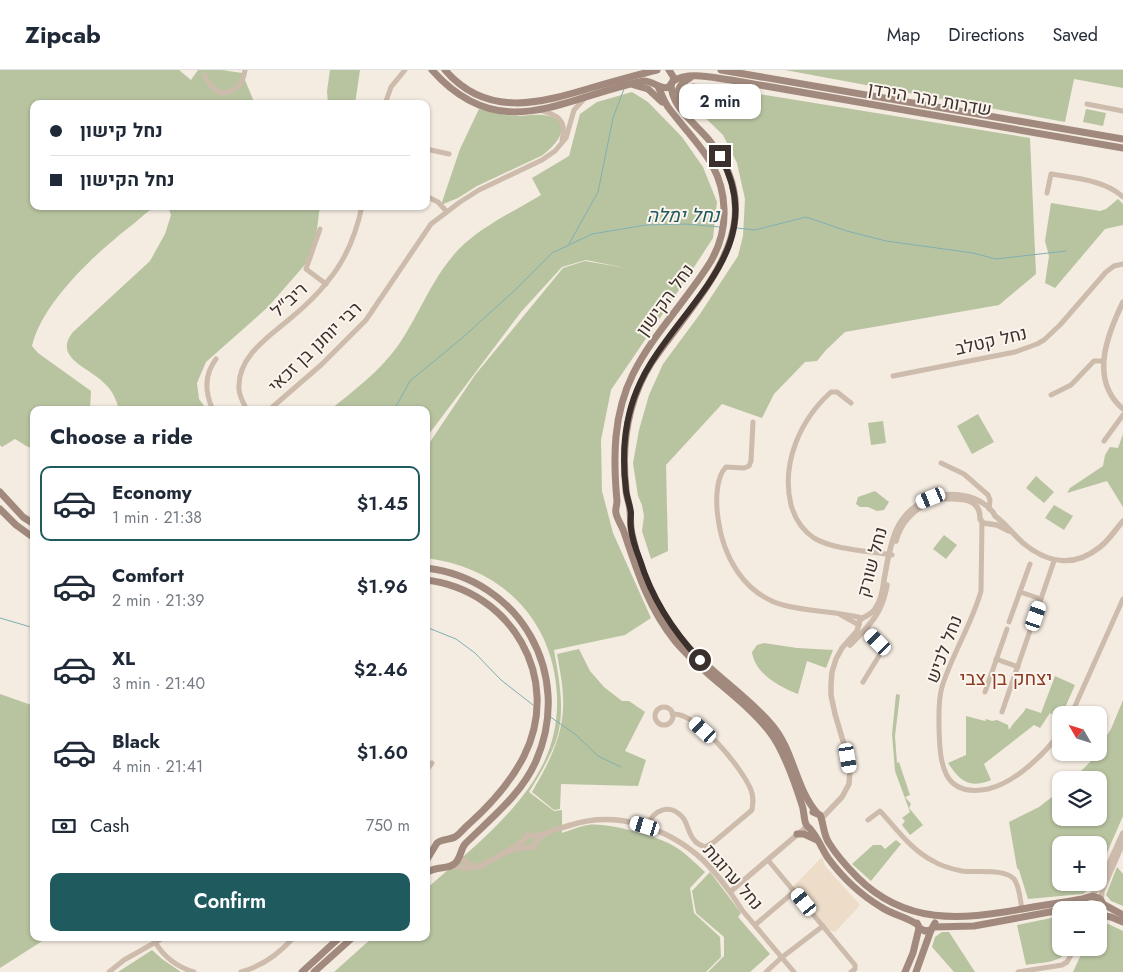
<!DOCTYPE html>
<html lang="en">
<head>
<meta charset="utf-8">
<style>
	:root { --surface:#fff; --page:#f2f2f3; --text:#1f2937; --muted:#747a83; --line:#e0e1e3; --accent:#1f5a5e }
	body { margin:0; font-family:Jost,Heebo,sans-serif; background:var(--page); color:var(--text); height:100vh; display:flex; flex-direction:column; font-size:19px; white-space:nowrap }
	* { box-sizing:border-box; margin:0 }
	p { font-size:16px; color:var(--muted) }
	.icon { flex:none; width:28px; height:28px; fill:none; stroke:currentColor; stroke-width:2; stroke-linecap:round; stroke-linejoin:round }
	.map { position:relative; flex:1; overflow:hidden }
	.panel { position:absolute; left:30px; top:336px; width:400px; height:535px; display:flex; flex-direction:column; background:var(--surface); border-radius:10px; box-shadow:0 1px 4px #0004 }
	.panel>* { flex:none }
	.top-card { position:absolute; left:30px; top:30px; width:400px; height:110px; border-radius:10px; box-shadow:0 1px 4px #0004; display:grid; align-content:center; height:110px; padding:0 20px; background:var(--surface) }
	.needle { width:32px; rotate:309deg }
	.controls { position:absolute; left:1052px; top:636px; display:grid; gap:10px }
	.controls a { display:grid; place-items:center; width:55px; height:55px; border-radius:10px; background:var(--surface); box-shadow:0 1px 4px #0004; font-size:25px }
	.end { position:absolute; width:22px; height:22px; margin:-11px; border:6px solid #3b302b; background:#fff; box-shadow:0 0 0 2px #fff }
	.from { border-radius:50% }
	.bubble { position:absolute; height:35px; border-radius:10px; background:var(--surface); box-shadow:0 1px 4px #0004; font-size:16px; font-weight:600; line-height:35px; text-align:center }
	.car { position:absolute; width:15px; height:30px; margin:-15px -8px; border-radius:6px; box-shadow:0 0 4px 1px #0007; background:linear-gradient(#fff 24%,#345 0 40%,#fff 0 76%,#345 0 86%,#fff 0) }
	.top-card b { display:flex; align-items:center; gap:18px; height:48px; font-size:19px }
	.top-card b+b { border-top:1px solid var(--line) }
	.top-card i { width:12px; height:12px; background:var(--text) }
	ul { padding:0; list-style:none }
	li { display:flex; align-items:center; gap:15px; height:75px; margin:0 10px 8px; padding:0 10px; border:2px solid transparent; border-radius:10px }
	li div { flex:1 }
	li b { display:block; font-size:19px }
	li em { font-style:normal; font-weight:600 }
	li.on { border-color:var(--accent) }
	li>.icon { width:45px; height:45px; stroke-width:1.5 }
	h2 { padding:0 20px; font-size:22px; line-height:60px }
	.pay { display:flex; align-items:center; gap:12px; height:55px; padding:0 20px; font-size:19px }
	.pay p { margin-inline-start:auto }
	.button { display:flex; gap:10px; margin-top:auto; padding:10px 20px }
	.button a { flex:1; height:58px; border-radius:10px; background:var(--accent); color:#fff; font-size:20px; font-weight:600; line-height:58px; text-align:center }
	header { display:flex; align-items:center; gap:30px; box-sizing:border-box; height:70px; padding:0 25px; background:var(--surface); border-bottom:1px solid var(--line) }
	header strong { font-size:24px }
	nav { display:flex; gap:28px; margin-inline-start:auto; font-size:18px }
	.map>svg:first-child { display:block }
	.green { fill:#b8c4a0 }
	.plaza { fill:#ecdcc8 }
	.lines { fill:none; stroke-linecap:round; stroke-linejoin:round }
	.stream { stroke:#7fb0b2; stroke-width:1 }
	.minor { stroke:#cdbbac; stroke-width:5 }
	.tertiary { stroke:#cdbbac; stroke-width:5.5 }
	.secondary { stroke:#a18a7d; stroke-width:7 }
	.route { stroke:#3b302b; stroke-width:6 }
	.labels { text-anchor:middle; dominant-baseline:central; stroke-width:4; stroke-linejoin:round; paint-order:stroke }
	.street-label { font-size:18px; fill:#3b302b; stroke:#fbf5ee }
	.water-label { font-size:19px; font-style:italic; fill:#1f5a5e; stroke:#fbf5ee }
	.neighbourhood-label { font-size:19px; fill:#8c3b22; stroke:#fbf5ee }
</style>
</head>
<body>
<header>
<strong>Zipcab</strong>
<nav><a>Map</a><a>Directions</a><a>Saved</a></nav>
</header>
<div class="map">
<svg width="1123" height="902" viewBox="0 0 1123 902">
	<rect width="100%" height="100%" fill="#f4ebe1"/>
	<g class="green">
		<path d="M0,0H179L191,10L198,0H222L242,3L255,34H34V136H157C148,140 140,149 132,155C97,182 42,232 32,276L38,283L91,321L90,340H34V378L28,377L15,369L2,377L0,375Z"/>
		<polygon points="330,0 360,0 355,34 328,34 327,21"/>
		<polygon points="785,0 1123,0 1123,18 1074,9 1065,52"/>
		<polygon points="692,13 1030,68 1036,204 999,235 845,262 826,280 817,291 805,292 774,324 762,348 722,334 666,395 668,481 651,489 642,461 644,446 642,435 638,426 633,393 639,360 649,325 663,294 700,244 738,186 743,166 745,129 737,93 723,65 689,32 687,21"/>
		<path d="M632,22L648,32L682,67L703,97L717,132L713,168L685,211L611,320L601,370L602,421L613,463L651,548L625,565L554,580C559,609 566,642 556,671C549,689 539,706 529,722L554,741L562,740V763C571,760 580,756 588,755C606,752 656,766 672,775C685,782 694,792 705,802L690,818L694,843L720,867L721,887L706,902H334L372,868H426V819C468,782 520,742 544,692C554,671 558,648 557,626C554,550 501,497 426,488V378L475,305L563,198L585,191L626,198L586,190L562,197L521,242L426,368V340H330C353,321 379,302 397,277C419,246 431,209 458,180C480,157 513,142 541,125L532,108L569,86L580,44L597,32Z"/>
		<path d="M479,39C490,41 502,45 514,46C525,46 538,43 549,46C576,53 554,78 541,86L477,116L458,128L441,135L460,79Z"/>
		<polygon points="1086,39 1106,43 1103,56 1083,52"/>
		<polygon points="1118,129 1123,134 1123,155 1105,159 1055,218 1045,213 1049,186 1045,171 1051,133 1100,141 1106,139"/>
		<path d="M168,136H320L316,166L309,190L268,237L206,292L197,313L199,329L207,340H119C116,329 113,321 104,313C90,298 52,288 73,262L150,191L165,164L171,145Z"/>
		<polygon points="978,344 994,372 972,384 957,356"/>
		<polygon points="883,351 886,373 871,375 868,353"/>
		<polygon points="1123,364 1123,437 1107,411 1067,423 1070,418 1103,396 1105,385 1110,377 1118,378"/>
		<polygon points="1036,406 1054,422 1044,433 1026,418"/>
		<polygon points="875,421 889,432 884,440 877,441 868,437 860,437 856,434 858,427"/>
		<polygon points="1054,435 1073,446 1064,460 1045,448"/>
		<polygon points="944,465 957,475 946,489 933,479"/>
		<path d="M764,573L797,578L833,580L826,598L807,591L798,624C780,617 755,604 752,582L757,575Z"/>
		<path d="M579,579L590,601L604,617L622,631H629L645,642L625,681L646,690L638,716L561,714L560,739L554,740L532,722C547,696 562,669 563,638C564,620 560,601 557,584Z"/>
		<path d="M1055,606L1075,615L1060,649L1050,643L1040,658L1034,655L984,694L991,710C969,719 960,711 948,693L966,685V646L985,651L986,649L992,651L997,650L1008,655L1009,660C1014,651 1021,647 1026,638L1041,643Z"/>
		<polygon points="0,624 34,636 34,868 47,868 0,898"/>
		<polygon points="896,624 900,625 895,666 897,693 899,692 910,725 905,727 911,734 909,738 923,755 910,765 902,755 905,751 902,748 910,742 895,701 892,664"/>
		<polygon points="1123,630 1123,746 1099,801 1099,775 1061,775 1061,812 1094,813 1090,818 1083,824 1028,829 1019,800 1017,798 1009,752 1039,737 1061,720 1061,748 1099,748 1099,710 1072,710 1090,692 1096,683 1099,682 1099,678 1111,659"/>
		<polygon points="896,770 901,774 871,811 852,794 873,775 881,775 885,779"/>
		<polygon points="1117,797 1123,804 1123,836 1111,831 1106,825"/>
		<polygon points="710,802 741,843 738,847 770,884 750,902 708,902 724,886 724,867 696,843 692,821"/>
		<path d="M1061,846V878H1069C1062,894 1042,892 1026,895L1017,855Z"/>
		<polygon points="1104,852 1123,861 1123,902 1073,902 1084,878 1099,878 1099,854"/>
		<polygon points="942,862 949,862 975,902 954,902 932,877 935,867"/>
		<polygon points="152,880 162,889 181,902 118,902"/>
	</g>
	<polygon class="plaza" points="822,787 825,796 860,835 835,862 827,859 793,817"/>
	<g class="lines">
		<g class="stream">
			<polyline points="737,158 755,160 806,147 847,161 886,171 973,183 996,189 1066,181"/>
			<polyline points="569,174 598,122 613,48 624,19"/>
			<polyline points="394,340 410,311 461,269 513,222 552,183 592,164 646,155 686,154 720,157"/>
			<polyline points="0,548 34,558"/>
			<polyline points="426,557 456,569 475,583 501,610 533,635"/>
			<polyline points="549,646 575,664 598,686 621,697"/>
		</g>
		<g class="minor">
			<path d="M204,5L211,16L220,23C236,23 243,15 245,0"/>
			<polyline points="385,34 391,17 405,0"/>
			<polyline points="1087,34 1123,41"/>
			<path d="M540,40C557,45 568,50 562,70"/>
			<polyline points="426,79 449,84"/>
			<path d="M1047,123L1051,104C1074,108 1105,110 1123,127"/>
			<polyline points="426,126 438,132 447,142"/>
			<polyline points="320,159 306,199 326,214"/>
			<polyline points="893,306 1015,282 1037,274 1044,270 1060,255 1106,202 1114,196 1123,194"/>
			<polyline points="1051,325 1071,315 1094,291 1103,291"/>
			<path d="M851,333L837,322H831C800,350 781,393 791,435C795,449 802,460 814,468C834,480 869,481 892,485"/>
			<path d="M213,340C205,323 204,305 216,289"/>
			<path d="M247,340C244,334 239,326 239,319C237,286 270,266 292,247C304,237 317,225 327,212C346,190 356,165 362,136"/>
			<polyline points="269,340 321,295 366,250 431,154 460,132 479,120 542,90 555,81 566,68 574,40 584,29"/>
			<path d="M753,352L751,391L749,396L744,398L726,397C715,408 716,434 718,448C723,487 744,524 783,535C809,542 836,541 862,548"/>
			<polyline points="1104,371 1123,345"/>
			<polyline points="941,393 964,404 988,425 990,430 989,439"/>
			<path d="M982,452L981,521C972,554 952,584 942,617C938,630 939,645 939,658C940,693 942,728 988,719C1015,713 1046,683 1061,661"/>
			<polyline points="1020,522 1041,529"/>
			<polyline points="841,545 859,555"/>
			<polyline points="1009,552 1030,494"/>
			<polyline points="996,589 1018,597"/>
			<polyline points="863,612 882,581 882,576 867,559"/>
			<polyline points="985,622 1007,559"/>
			<circle cx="664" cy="646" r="9"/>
			<polyline points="1002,642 1054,491"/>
			<polyline points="1071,645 1123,529"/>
			<polyline points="426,701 432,693"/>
			<path d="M868,750L880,741C896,758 911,780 933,791C941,796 952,799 962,801C976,803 1004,798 1014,809C1020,817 1020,830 1022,839"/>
			<path d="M647,757C653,739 671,732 684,749C688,756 689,765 695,771C697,774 701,775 705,777L714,772L752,740C753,733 754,727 751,720C743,699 696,641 672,644"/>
			<polyline points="768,790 855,895 855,899 851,902"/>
			<polyline points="730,822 742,840 794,902"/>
			<polyline points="755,855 795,821"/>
			<path d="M155,872C164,887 177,897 194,902"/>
			<polyline points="109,902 124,890 163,868"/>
			<path d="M241,902C262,896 279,884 293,868"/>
			<polyline points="766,902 781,888 823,856"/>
			<polyline points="1018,902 1062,895 1067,892 1075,878"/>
		</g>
		<g class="tertiary">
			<path d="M1123,232C1107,265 1089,310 1123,339"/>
			<path d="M941,429C958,428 981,427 980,449L983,453L997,455L1009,461"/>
			<path d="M896,471C900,455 911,442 925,435"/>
			<path d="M850,575C870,555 882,544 887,515"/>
			<path d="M821,749L842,727L849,714L850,700L848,688L835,644L831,625V614L832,602L836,589L842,578L857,561L860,550C865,546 871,545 875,539C881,531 883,520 884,510C890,478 893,444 927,430C939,425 952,423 965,426C976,428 991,436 995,446C1006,454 1013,464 1023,473C1047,493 1074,498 1100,477C1109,470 1115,460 1123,451"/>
			<path d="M507,782L519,778L533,777C537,774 537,769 542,766C550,760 561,758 571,755C617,740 668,758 703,790C713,800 722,811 730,822L805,758L806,755"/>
			<polyline points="459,786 467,793 476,796"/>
			<polyline points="450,796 468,798 481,796 516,776 523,771 527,765 534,766 541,764"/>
			<polyline points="1091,826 1098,818 1123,763"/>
			<polyline points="1101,831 1102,821 1123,773"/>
		</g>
		<g class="secondary">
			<path d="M432,0C501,78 565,26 644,11C656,11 668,28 674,8L669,0"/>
			<path d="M445,0C487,49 541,33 594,17C615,11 636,5 657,0"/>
			<polyline points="721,0 1123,69"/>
			<path d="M673,11C689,1 714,8 731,10L1123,78"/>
			<path d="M671,14C671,37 695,53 709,70C777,155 699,223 652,292C628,330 621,374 626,419C626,427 630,434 630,441C631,449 630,456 632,464C640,501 655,537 679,567C706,600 745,623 772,655C794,681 795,717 817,743"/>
			<polyline points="634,15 648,19 662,32"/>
			<path d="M658,16C661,23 664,31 668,37C693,71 723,93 724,139C725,158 720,175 711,191C687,230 653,264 633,304C613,344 613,388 617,431C617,436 615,439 616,443C617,449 622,456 624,462C637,501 649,539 675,571C703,605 743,628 769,661C783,678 795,713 802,735C804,740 804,751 806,754C807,757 810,758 811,760C818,768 822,779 828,788C842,807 861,825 881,837C893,845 907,847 918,855"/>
			<path d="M680,33C675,22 679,14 690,8"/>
			<polyline points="0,422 23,447 34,454"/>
			<polyline points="0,439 16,455 34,468"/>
			<path d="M426,498C520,509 574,604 536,691C521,725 491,748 465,774C460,780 461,789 454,794C447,800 437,795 426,803"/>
			<path d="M426,510C511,520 563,608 524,686C511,712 490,735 469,754C464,758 460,764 455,767C449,770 442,769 437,773L426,791"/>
			<path d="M813,742L820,745C824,754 823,764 829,773C837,786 848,798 858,808C906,855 960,850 1022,839C1042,835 1062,833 1082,829C1086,828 1091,825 1095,827C1105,829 1104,839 1099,845"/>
			<polyline points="797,764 804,764 817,770"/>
			<polyline points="1103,834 1123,845"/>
			<polyline points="1099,845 1111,847 1123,852"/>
			<polyline points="917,853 919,858 925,861 931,860 935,853"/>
			<polyline points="933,857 974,856 1055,841 1077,838 1081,840"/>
			<polyline points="302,902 339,868"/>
			<polyline points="314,902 352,868"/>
			<polyline points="905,902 913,883 919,858"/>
			<polyline points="916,902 931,860"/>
		</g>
	</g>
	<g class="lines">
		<path class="route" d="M700,590C672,560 652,529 640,490C636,480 632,469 631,458C630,453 631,447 631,443C630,435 627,428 626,420C622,387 624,351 637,320C669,241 775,183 720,86"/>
	</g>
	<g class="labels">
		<g class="street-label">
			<text transform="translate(930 29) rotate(10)">שדרות נהר הירדן</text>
			<text transform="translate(289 230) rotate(-42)">ריב"ל</text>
			<text transform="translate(665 230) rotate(-54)">נחל הקישון</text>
			<text transform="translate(991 271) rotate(-13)">נחל קטלב</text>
			<text transform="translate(315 277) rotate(-44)">רבי יוחנן בן זכאי</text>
			<text transform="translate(872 492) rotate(-75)">נחל שורק</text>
			<text transform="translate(944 579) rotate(-69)">נחל לכיש</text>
			<text transform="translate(733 807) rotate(49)">נחל ערוגות</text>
		</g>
		<g class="water-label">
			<text x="683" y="145">נחל ימלה</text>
		</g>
		<g class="neighbourhood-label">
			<text x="1006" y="608">יצחק בן צבי</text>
		</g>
	</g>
</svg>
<div class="controls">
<a><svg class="needle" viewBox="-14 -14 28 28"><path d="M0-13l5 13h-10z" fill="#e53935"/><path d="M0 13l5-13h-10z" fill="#747a83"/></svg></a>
<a><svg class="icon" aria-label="layers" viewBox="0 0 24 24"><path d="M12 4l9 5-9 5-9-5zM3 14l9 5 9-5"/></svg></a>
<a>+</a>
<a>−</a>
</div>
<i class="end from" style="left:700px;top:590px"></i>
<i class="end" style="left:720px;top:86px"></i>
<div class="bubble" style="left:679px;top:14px;width:82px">2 min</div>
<i class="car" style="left:931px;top:428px;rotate:248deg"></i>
<i class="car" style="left:1036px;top:546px;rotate:19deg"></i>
<i class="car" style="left:878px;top:572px;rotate:315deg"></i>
<i class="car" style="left:703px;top:660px;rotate:312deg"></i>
<i class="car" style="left:848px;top:688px;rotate:170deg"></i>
<i class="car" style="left:645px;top:756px;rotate:287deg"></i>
<i class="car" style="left:804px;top:832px;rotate:321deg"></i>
<div class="top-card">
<b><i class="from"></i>נחל קישון</b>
<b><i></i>נחל הקישון</b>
</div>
<section class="panel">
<h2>Choose a ride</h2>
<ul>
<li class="on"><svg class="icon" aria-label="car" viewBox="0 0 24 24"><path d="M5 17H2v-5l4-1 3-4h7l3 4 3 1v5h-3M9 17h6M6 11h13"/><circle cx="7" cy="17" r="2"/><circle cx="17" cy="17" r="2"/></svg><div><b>Economy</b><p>1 min · 21:38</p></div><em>$1.45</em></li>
<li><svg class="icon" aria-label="car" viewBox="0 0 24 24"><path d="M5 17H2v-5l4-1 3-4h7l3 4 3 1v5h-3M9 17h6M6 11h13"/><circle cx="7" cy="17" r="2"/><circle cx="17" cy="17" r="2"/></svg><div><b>Comfort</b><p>2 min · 21:39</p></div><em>$1.96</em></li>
<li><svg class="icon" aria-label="car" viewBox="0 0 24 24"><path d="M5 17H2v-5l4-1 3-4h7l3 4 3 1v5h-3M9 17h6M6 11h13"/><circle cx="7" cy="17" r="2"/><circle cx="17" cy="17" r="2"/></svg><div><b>XL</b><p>3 min · 21:40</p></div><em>$2.46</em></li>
<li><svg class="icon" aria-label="car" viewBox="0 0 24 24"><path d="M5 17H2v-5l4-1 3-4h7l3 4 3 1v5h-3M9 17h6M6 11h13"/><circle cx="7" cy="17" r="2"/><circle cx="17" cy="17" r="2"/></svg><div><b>Black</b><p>4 min · 21:41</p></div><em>$1.60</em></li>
</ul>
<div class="pay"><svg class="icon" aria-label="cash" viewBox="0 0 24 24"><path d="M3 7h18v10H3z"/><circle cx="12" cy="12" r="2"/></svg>Cash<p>750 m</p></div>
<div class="button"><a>Confirm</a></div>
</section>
</div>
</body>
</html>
